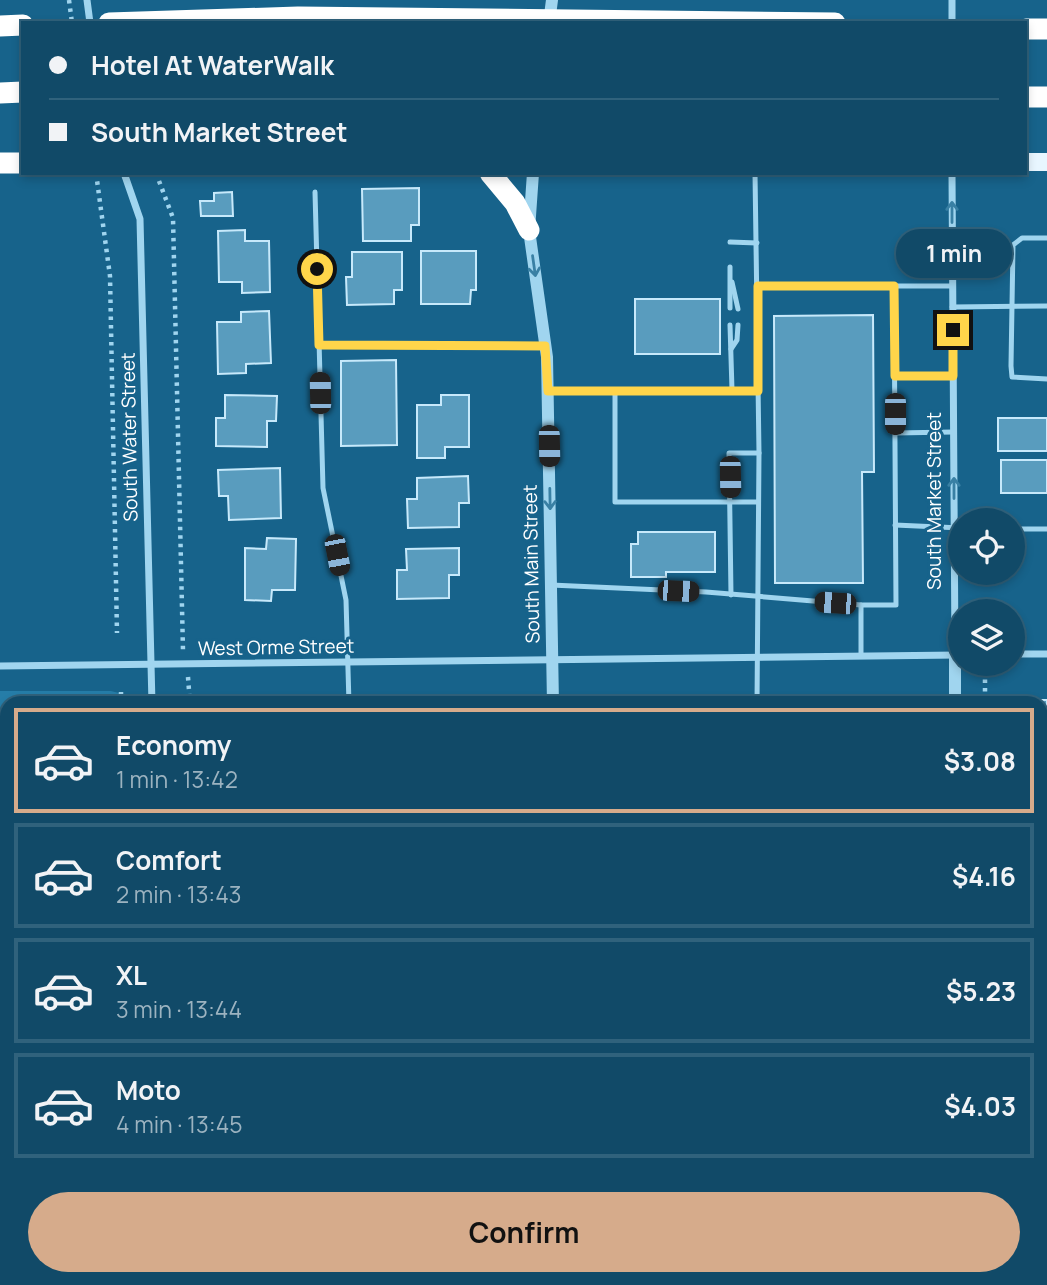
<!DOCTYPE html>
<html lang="en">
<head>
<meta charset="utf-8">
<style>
	:root { --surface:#114a68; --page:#1e5471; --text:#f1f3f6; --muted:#9cb3c0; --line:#30627c; --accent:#d6ab8b }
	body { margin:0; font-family:Manrope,sans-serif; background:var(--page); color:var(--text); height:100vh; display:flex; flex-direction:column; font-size:26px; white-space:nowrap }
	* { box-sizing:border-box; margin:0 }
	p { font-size:23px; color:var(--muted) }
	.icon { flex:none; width:38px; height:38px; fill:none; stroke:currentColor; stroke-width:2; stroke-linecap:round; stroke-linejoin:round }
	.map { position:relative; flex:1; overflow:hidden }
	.side { position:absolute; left:0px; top:696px; width:1048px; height:590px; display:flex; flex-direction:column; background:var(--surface); border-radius:21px 21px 0 0; box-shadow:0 4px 10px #0003,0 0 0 2px var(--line) }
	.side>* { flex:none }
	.top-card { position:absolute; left:21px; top:21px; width:1006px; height:154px; border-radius:0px; box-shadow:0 4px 10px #0003,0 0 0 2px var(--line); display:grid; align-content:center; height:154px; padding:0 28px; background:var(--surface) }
	.fabs { position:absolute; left:948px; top:508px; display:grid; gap:14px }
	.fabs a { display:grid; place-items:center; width:77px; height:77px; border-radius:50%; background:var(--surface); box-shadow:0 4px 10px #0003,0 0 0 2px var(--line); font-size:35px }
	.end { position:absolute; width:32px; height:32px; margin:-16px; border:9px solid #ffd54a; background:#111; box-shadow:0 0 0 4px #111 }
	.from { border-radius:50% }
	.bubble { position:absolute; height:49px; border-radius:24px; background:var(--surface); box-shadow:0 4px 10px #0003,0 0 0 2px var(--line); font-size:23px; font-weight:700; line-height:49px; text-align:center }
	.car { position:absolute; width:21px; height:42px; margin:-21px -10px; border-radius:9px; box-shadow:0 0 5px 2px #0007; background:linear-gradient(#222 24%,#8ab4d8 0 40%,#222 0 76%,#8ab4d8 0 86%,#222 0) }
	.top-card b { display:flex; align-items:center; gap:24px; height:66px; font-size:26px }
	.top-card b+b { border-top:2px solid var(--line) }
	.top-card i { width:18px; height:18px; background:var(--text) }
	ul { padding:12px 0 0; list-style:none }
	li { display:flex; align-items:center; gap:21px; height:105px; margin:0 14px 10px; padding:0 14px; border:4px solid var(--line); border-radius:0px }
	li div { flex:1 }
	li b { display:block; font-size:26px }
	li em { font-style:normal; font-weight:700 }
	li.current { border-color:var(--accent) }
	li>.icon { width:63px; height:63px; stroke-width:1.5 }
	.primary-button { display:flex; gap:14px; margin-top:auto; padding:14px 28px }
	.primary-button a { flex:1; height:80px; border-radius:42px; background:var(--accent); color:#111; font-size:28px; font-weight:700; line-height:80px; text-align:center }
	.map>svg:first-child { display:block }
	.green { fill:#267da8 }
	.building { fill:#599cbe; stroke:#c7e9fb; stroke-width:2 }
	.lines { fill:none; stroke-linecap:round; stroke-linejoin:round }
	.path { stroke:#a0d5ef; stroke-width:4.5; stroke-dasharray:3.5 5; stroke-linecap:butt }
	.service { stroke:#a0d5ef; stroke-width:5 }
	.minor { stroke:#a0d5ef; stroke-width:7 }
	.tertiary { stroke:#a0d5ef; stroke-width:12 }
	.primary { stroke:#e8f6ff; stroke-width:18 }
	.motorway { stroke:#fff; stroke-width:21 }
	.motorway-bridge { stroke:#fff; stroke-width:21 }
	.oneway { stroke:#3980a4 }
	.route { stroke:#ffd54a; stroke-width:9 }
	.labels { text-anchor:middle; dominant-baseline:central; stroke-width:6; stroke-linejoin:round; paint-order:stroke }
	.street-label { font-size:19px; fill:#fff; stroke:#17638b }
</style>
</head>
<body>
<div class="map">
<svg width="1047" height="1285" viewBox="0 0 1047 1285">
	<rect width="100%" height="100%" fill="#17638b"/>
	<polygon class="green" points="0,691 111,691 123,694 131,703 7,704 7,1179 0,1179"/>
	<g class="building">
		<polygon points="419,188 419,225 411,225 411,241 363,241 362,189"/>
		<polygon points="232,192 233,216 201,216 200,201 214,201 214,193"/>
		<polygon points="245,230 245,241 269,241 270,292 242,293 242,282 219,282 218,231"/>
		<polygon points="421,251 476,251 476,290 471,290 470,304 421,304"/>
		<polygon points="352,252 402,252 402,290 394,290 394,304 347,305 346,277 352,277"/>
		<rect x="635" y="299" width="85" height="55"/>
		<polygon points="269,311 271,363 246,364 246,373 218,374 217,322 241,322 241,312"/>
		<polygon points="873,315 874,472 862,472 863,583 775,583 774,316"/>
		<polygon points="396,360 397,445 341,446 341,361"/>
		<polygon points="225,395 277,396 276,421 267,421 267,447 216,446 216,418 225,418"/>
		<polygon points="441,395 469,395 469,447 445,447 445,458 417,458 417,405 441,405"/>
		<rect x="998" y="418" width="49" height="33"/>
		<rect x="1001" y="460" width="46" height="33"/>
		<polygon points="280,468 281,518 229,520 228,496 219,496 218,470"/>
		<polygon points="468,476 469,503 459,503 459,527 408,528 407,499 417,499 417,478"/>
		<polygon points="638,532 715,532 715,572 666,572 666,577 631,577 631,544 638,544"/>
		<polygon points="267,538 296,539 295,590 272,590 271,601 245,600 245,548 266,549"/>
		<polygon points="459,548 459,575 449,575 449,598 397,599 397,570 407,570 406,549"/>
		<polygon points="1010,700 1047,700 1047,731 1041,731 1041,704 1010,704"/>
		<rect x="1041" y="740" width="6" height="30"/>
		<rect x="1041" y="782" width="6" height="30"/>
		<rect x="1041" y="830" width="6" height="31"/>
		<rect x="1041" y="1158" width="6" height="44"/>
		<rect x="1041" y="1224" width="6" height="38"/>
		<rect x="853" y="1279" width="25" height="6"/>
		<rect x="778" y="1280" width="40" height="5"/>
	</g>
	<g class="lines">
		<g class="path">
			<polyline points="69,0 72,23"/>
			<polyline points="96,173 110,276 117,633"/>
			<polyline points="156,173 173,218 183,651"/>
			<polyline points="188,677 190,704"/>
			<polyline points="121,692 121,704"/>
			<polyline points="985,700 985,674"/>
			<polyline points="0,1176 7,1176"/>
			<polyline points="122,1279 122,1285"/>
			<polyline points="193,1279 193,1285"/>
		</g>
		<g class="service">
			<polyline points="755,173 759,453 757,704"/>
			<polyline points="315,192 323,488 346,600 349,704"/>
			<polyline points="1047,238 1022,238 1013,245 1011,366 1012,377 1047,379"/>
			<polyline points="730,242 757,243"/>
			<polyline points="730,267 730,308"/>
			<polyline points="732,282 738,309"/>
			<polyline points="758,286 952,286"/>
			<polyline points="952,307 1047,306"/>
			<polyline points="730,325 732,390"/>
			<polyline points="319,345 545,346"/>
			<polyline points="731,349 737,340 738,325"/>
			<polyline points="895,376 953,376"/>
			<polyline points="548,391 758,392"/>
			<polyline points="615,391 615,502 758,502"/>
			<polyline points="895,433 953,432"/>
			<polyline points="895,525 961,528"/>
			<polyline points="1013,529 1047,529"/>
			<polyline points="551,585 706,592 861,605"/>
			<polyline points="731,595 729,453 759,453"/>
			<polyline points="861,655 861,605 896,605 894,286"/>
			<polyline points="351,1279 351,1285"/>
			<polyline points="757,1279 757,1285"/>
		</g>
		<g class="minor">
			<polyline points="87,0 90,23"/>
			<polyline points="952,23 952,0"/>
			<polyline points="124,173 140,219 152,704"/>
			<polyline points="952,173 955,655"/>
			<polyline points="1013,654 1047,654"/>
			<polyline points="0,666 958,655"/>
			<polyline points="0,1194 7,1194"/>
			<polyline points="159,1279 159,1285"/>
		</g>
		<g class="tertiary">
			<polyline points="549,23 552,0"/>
			<polyline points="533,173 529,230 547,357 553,704"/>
			<polyline points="955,655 955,704"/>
			<polyline points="560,1279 560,1285"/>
			<polyline points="958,1279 958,1285"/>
		</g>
		<polyline class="primary" points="1026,162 1047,162"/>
		<g class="motorway">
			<polyline points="0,26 23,25"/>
			<polyline points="1026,29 1047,29"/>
			<polyline points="0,93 23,92"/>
			<polyline points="1026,97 1047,97"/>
			<polyline points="0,163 23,163"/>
			<polyline points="490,173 515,203 529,230"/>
		</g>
		<polyline class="motorway-bridge" points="109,23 298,17 835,23"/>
	</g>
	<defs><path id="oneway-shaft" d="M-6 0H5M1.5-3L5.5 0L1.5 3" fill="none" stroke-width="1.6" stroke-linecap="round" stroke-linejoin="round" transform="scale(1.75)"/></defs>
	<g class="oneway">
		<use href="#oneway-shaft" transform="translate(952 212) rotate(-90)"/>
		<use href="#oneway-shaft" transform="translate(534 266) rotate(82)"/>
		<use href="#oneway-shaft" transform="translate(954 488) rotate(-90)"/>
		<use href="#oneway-shaft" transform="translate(550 499) rotate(89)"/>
	</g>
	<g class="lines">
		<polyline class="route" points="317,269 319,345 545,346 548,391 758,391 758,286 894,286 895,376 953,376 953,330"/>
	</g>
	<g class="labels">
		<g class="street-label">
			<text transform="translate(129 437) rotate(-91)">South Water Street</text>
			<text transform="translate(934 501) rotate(-90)">South Market Street</text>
			<text transform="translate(531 564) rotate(-91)">South Main Street</text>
			<text transform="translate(276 647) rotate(-1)">West Orme Street</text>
		</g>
	</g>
</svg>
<div class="fabs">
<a><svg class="icon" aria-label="locate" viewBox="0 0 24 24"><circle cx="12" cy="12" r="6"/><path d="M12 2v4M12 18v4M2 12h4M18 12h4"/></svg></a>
<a><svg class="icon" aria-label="layers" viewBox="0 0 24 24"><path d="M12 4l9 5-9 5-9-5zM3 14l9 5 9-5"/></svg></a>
</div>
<i class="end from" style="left:317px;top:269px"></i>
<i class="end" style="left:953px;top:330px"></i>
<div class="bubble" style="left:896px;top:229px;width:116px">1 min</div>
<i class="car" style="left:320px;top:393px;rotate:359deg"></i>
<i class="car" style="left:895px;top:414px;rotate:180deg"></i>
<i class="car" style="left:549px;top:446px;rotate:179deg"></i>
<i class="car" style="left:730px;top:477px;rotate:179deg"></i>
<i class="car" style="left:337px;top:555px;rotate:169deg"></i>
<i class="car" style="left:678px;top:591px;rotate:92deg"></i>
<i class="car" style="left:835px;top:603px;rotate:274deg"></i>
<div class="top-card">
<b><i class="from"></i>Hotel At WaterWalk</b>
<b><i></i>South Market Street</b>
</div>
<section class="side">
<ul>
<li class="current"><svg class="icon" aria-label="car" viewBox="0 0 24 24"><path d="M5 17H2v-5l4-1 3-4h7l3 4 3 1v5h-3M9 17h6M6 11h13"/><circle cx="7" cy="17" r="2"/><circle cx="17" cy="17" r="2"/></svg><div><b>Economy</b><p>1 min · 13:42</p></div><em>$3.08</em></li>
<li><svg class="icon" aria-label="car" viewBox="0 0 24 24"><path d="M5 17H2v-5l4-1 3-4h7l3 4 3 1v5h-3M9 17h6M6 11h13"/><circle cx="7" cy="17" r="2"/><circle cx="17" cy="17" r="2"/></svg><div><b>Comfort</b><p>2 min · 13:43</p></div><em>$4.16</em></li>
<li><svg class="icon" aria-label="car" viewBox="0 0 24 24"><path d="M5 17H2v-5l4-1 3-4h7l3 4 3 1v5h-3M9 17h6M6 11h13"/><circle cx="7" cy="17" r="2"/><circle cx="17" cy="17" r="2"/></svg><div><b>XL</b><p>3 min · 13:44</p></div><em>$5.23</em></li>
<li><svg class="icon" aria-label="car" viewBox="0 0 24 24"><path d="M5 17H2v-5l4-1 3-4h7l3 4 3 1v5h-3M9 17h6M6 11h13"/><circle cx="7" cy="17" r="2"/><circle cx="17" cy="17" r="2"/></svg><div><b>Moto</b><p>4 min · 13:45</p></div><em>$4.03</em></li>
</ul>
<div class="primary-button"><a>Confirm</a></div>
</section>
</div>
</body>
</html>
